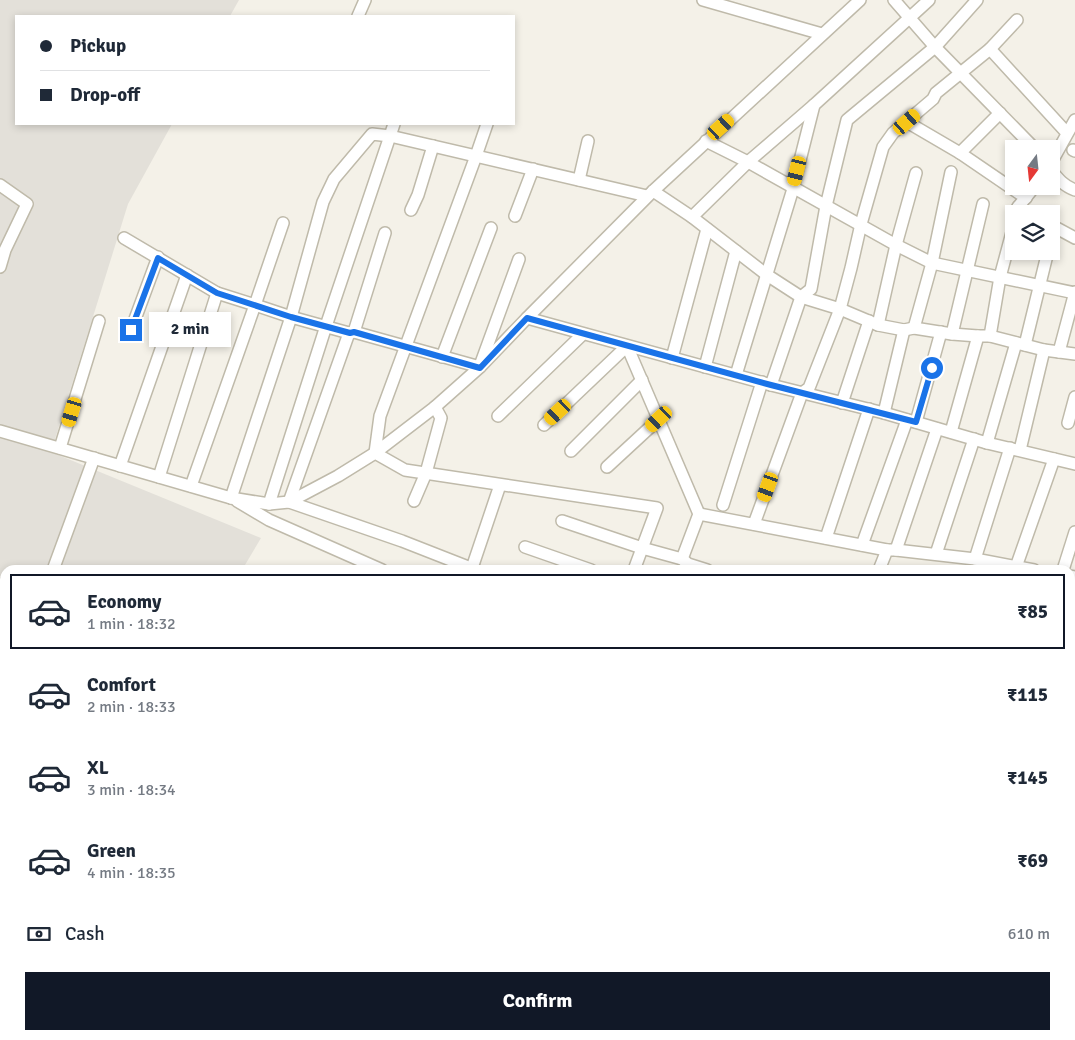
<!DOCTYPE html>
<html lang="en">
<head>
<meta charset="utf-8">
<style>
	:root { --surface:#fff; --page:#f6f6f7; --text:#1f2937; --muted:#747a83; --line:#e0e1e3; --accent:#111827 }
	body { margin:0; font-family:Signika,sans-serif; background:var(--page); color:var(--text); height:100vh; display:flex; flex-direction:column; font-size:19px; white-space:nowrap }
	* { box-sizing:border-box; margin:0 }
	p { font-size:16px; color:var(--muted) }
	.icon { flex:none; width:28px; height:28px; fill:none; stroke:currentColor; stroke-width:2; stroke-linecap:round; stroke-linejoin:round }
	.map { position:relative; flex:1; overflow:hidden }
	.sheet { position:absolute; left:0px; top:565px; width:1075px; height:475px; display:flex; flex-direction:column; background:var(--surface); border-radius:15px 15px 0 0; box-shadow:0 2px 8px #0003 }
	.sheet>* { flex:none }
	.hud { position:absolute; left:15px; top:15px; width:500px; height:110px; border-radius:0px; box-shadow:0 2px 8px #0003; display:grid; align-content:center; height:110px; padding:0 25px; background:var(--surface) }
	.needle { width:32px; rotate:195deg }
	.controls { position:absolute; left:1005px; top:140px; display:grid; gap:10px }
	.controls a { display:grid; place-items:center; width:55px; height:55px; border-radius:0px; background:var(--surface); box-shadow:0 2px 8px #0003; font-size:25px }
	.end { position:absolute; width:22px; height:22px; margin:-11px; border:6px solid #1a73e8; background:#fff; box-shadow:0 0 0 2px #fff }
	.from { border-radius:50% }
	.bubble { position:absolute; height:35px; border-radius:0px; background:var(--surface); box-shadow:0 2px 8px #0003; font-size:16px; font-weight:700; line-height:35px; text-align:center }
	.car { position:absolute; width:15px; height:30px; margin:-15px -8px; border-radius:6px; box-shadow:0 0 4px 1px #0007; background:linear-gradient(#f5c518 24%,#345 0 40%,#f5c518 0 76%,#345 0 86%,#f5c518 0) }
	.hud b { display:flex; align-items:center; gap:18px; height:48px; font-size:19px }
	.hud b+b { border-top:1px solid var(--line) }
	.hud i { width:12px; height:12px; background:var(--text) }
	ul { padding:9px 0 0; list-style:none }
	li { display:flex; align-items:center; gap:15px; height:75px; margin:0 10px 8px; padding:0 15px; border:2px solid transparent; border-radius:0px }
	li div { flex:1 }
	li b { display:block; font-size:19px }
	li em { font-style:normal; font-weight:700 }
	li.on { border-color:var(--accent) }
	li>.icon { width:45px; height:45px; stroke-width:1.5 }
	.pay { display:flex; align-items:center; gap:12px; height:55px; padding:0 25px; font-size:19px }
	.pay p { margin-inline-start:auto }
	.button { display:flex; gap:10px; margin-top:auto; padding:10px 25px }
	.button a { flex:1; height:58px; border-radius:0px; background:var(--accent); color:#fff; font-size:20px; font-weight:700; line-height:58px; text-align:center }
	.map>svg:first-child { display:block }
	.industrial { fill:#e3e0d9 }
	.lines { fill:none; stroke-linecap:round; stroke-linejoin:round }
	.minor-casing { stroke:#bfbaaa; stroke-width:14 }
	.trunk-casing { stroke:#ddaf38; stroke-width:22 }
	.minor { stroke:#fff; stroke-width:11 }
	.trunk { stroke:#fee180; stroke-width:20 }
	.route { stroke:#1a73e8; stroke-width:6 }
</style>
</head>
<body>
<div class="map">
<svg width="1075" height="1040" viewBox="0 0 1075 1040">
	<rect width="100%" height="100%" fill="#f4f1e8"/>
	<polygon class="industrial" points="0,0 239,0 230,16 16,16 16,124 172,124 128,204 51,452 261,538 242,570 5,570 5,746 0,744"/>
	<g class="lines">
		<defs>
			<g id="minor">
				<polyline points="703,0 822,34"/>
				<polyline points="860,0 653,191 527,318 771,385 884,413 987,443 1075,464"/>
				<polyline points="894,0 935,47 1035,149"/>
				<polyline points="358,16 365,0"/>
				<polyline points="990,49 1067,133"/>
				<polyline points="907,122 960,153 1026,198"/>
				<polyline points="487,124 476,156 380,416 375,453 435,407 480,367 527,318"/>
				<polyline points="706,141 748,162 896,245 932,263 1075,293"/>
				<polyline points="1073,150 1075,151"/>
				<polyline points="960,153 1000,113"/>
				<polyline points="1051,163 1075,120"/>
				<path d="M1051,170C1058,179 1064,186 1075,190"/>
				<polyline points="579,180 588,141"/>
				<polyline points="0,185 27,204 5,250 0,267"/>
				<polyline points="653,191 692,217 767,275 801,297 840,309 878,325 904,330 914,328 952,334 978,336 990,336 1044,350 1075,354"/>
				<polyline points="1018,207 1031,214"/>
				<polyline points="411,210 418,195 433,146"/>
				<polyline points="1017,214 1018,207 1035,186"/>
				<polyline points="515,216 533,169"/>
				<polyline points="692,217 748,162 814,105"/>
				<polyline points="283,223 255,305 291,317 349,333 354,332 480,367"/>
				<polyline points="1051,225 1075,238"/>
				<polyline points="124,238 217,293 255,305 191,486"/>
				<polyline points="878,325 896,245 916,173"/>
				<polyline points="914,328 932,263 951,172"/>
				<polyline points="131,330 158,257"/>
				<polyline points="354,332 385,233"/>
				<polyline points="349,333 289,502 402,541 476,570"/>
				<polyline points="952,334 983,204"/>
				<polyline points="990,336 1000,277 1014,225"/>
				<polyline points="1025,345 1048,251"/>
				<polyline points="1059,352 1075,292"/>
				<polyline points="442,357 491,228"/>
				<polyline points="672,358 707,229"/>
				<polyline points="481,363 519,259"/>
				<polyline points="705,367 736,251"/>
				<polyline points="736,375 792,192 814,105 929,0"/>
				<polyline points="771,385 801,297 811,289 826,206 847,120 935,47 977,0"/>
				<polyline points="842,403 869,321"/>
				<polyline points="884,413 904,330"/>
				<polyline points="498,416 583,334"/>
				<polyline points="916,422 941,332"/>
				<polyline points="1068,423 1075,397"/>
				<polyline points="544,425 627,346 699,514 682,559"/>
				<polyline points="0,431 231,498 269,504 289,502 338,476 375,453 405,470 657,508 634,570"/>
				<polyline points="951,432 978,336"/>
				<polyline points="987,443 1016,343"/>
				<polyline points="60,448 99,321"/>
				<polyline points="1020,450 1044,350"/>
				<polyline points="571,451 642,380"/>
				<polyline points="120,466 187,275"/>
				<polyline points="607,467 659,419"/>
				<polyline points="159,477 217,293"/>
				<polyline points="231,498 291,317 323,202 334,179 372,134 390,136 394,124"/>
				<polyline points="237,501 269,520 382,570"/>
				<polyline points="414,501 426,473 441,418 435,407"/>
				<polyline points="269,504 326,326 390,136 647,196"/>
				<polyline points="723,505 762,382"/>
				<polyline points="699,514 887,550"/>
				<polyline points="562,521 642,548 682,559 688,564 707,570"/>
				<polyline points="754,524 802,393 809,388 840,309 851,268 861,224 883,147 893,133 933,99 936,93 990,49 1017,20"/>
				<polyline points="826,538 869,409"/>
				<polyline points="862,545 907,420"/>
				<polyline points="525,547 591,570"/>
				<polyline points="896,550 937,429"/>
				<polyline points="936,554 974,439"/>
				<polyline points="975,559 1010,448"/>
				<polyline points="1016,567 1054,459"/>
				<polyline points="472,568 500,485"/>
				<polyline points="53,570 94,458"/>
				<polyline points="879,570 887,550 896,550 975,559 1034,570"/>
				<polyline points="1063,570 1075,532"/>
				<polyline points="1070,576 1075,577"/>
				<polyline points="0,584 5,586"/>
				<polyline points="1070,613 1075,614"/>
				<polyline points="1070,651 1075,652"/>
				<polyline points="1070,690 1075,691"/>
				<polyline points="1070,732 1075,733"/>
				<polyline points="1070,768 1075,769"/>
				<polyline points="1070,805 1075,806"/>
				<polyline points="1070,843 1075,844"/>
				<polyline points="1070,880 1075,881"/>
				<polyline points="1070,932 1075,934"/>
				<polyline points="1070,967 1075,951"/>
				<polyline points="797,1035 816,1040"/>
				<polyline points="850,1035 867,1040"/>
				<polyline points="1050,1035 1067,1040"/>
				<polyline points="546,1040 548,1035"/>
				<polyline points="590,1040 591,1035"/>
				<polyline points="630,1040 632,1035"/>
				<polyline points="670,1040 671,1035"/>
				<polyline points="709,1040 711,1035"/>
				<polyline points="750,1040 751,1035"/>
				<polyline points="910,1040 912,1035"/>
				<polyline points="941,1040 943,1035"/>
				<polyline points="969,1040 970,1035"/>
				<polyline points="1011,1040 1012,1035"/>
			</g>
			<polyline id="trunk" points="11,1035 17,1040"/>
		</defs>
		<use href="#minor" class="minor-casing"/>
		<use href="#trunk" class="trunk-casing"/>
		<use href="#minor" class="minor"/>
		<use href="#trunk" class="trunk"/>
	</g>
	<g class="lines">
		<polyline class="route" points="131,330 158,258 217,293 291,317 350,333 354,332 480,368 527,318 771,385 916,422 932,368"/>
	</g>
</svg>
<div class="controls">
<a><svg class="needle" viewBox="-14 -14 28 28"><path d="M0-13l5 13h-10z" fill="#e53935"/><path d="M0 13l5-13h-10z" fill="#747a83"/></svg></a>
<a><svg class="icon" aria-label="layers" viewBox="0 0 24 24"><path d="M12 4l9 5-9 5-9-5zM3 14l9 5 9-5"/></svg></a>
</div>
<i class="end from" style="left:932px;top:368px"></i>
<i class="end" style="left:131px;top:330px"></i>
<div class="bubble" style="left:149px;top:312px;width:82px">2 min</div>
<i class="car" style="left:907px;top:122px;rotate:49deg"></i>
<i class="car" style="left:721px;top:127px;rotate:48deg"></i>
<i class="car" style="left:797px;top:171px;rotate:194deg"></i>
<i class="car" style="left:72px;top:412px;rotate:197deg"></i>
<i class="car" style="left:558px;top:412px;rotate:227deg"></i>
<i class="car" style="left:659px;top:419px;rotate:227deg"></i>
<i class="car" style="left:768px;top:487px;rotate:200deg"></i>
<div class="hud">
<b><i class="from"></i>Pickup</b>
<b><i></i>Drop-off</b>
</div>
<section class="sheet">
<ul>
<li class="on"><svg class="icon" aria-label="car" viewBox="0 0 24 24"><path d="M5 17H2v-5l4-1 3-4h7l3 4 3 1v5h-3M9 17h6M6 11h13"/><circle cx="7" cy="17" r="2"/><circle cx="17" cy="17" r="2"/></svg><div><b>Economy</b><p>1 min · 18:32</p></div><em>₹85</em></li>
<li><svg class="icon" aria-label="car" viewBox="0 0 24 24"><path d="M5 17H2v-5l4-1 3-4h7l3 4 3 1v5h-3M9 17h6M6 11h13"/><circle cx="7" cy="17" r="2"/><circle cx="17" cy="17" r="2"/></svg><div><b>Comfort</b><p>2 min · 18:33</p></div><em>₹115</em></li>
<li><svg class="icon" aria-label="car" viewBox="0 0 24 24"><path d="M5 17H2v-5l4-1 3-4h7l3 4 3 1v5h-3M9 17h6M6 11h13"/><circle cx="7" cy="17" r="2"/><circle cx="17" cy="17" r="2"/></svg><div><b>XL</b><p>3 min · 18:34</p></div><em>₹145</em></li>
<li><svg class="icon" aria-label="car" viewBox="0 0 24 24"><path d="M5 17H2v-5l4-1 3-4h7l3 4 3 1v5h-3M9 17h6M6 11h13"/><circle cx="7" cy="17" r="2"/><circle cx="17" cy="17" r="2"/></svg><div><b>Green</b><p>4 min · 18:35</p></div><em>₹69</em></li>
</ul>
<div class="pay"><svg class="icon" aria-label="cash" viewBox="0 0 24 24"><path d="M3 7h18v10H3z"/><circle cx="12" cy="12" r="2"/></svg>Cash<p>610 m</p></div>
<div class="button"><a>Confirm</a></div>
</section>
</div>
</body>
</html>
